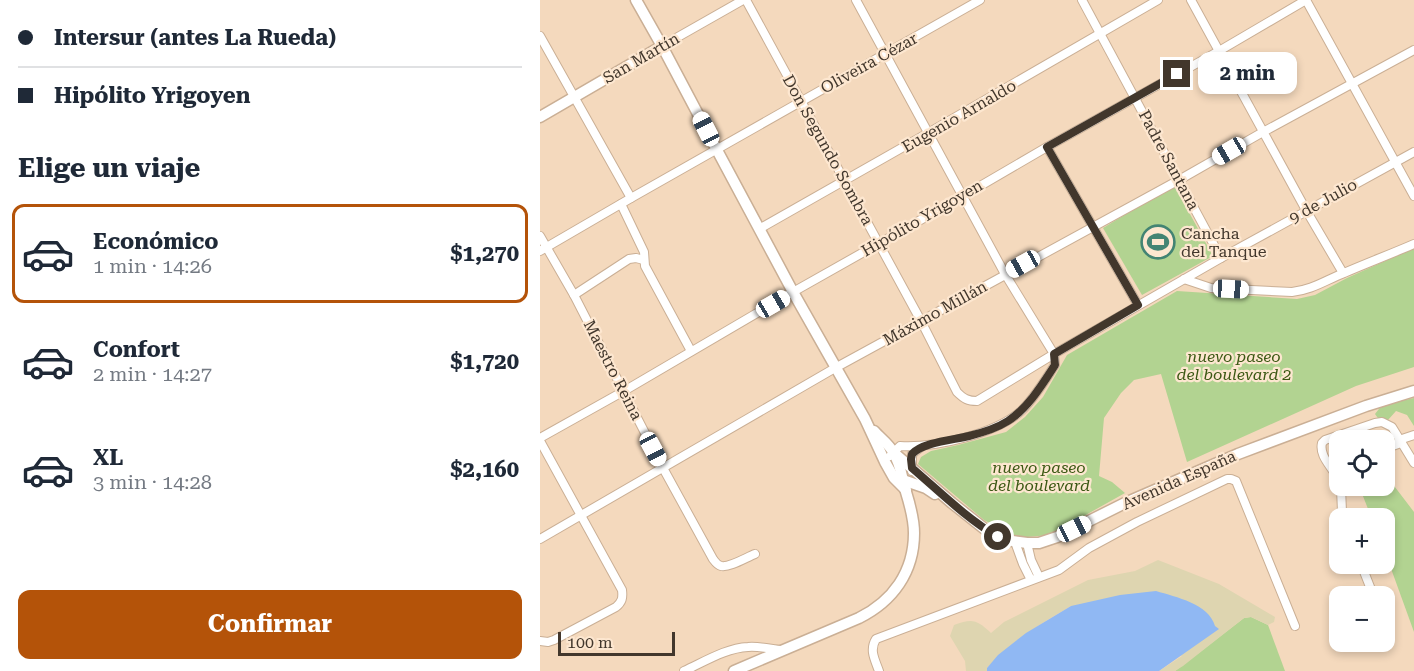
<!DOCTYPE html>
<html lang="es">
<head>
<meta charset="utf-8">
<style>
	:root { --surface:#fff; --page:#f6f6f7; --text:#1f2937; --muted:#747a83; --line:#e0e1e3; --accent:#b45309 }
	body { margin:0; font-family:"Roboto Serif",serif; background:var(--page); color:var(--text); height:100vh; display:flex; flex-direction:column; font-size:22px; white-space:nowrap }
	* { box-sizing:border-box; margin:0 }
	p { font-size:20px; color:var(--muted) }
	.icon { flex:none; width:33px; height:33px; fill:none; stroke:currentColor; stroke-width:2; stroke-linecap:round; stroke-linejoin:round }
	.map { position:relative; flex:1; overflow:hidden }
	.drawer { display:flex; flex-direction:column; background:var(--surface); width:540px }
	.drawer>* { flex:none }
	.top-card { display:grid; align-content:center; height:132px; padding:0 18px; background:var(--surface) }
	.fabs { position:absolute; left:789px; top:430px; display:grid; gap:12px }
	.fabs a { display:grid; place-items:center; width:66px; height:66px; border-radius:12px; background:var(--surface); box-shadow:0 3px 9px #0003; font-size:30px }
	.scale { position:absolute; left:18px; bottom:15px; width:117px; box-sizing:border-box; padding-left:6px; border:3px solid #42372c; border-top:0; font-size:16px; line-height:21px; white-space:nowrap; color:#42372c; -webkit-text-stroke:4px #fde7d0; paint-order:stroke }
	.end { position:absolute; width:27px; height:27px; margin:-14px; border:8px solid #42372c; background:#fff; box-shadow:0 0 0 3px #fff }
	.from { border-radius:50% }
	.bubble { position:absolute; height:42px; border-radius:12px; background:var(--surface); box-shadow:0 3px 9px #0003; font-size:20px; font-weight:700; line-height:42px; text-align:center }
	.car { position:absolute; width:18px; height:36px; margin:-18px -9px; border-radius:8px; box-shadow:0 0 4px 2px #0007; background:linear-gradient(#fff 24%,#345 0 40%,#fff 0 76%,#345 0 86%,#fff 0) }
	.top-card b { display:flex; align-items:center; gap:21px; height:57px; font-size:22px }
	.top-card b+b { border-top:2px solid var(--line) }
	.top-card i { width:15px; height:15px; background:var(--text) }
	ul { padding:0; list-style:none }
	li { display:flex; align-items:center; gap:18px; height:99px; margin:0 12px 9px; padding:0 6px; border:3px solid transparent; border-radius:12px }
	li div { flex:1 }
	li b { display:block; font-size:22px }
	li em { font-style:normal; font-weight:700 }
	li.selected { border-color:var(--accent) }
	li>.icon { width:54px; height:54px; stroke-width:1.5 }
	h2 { padding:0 18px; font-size:27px; line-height:72px }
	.cta { display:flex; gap:12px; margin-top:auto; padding:12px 18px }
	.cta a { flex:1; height:69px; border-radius:12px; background:var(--accent); color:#fff; font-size:24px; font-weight:700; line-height:69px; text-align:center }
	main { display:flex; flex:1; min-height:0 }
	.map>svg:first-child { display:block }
	.green { fill:#b2d391 }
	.sand { fill:#ded5b0 }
	.water { fill:#90b8f3 }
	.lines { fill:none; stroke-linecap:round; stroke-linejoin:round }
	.minor-casing { stroke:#caaf95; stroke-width:10 }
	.major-casing { stroke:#caaf95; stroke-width:13 }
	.minor { stroke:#fff; stroke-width:8 }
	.major { stroke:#fff; stroke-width:10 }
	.route { stroke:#42372c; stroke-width:8 }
	.labels { text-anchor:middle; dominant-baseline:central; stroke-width:4.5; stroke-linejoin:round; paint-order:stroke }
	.street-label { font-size:16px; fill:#42372c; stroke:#fde7d0 }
	.poi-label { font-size:16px; fill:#42372c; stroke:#fde7d0; text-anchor:start }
	.park-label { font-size:16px; font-style:italic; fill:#3b5813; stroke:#fde7d0 }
</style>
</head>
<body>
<main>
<section class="drawer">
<div class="top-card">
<b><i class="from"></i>Intersur (antes La Rueda)</b>
<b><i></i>Hipólito Yrigoyen</b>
</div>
<h2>Elige un viaje</h2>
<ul>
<li class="selected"><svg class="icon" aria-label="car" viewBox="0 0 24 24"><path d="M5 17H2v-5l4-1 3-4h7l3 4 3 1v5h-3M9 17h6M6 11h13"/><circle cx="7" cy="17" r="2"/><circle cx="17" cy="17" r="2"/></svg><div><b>Económico</b><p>1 min · 14:26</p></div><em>$1,270</em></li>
<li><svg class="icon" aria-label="car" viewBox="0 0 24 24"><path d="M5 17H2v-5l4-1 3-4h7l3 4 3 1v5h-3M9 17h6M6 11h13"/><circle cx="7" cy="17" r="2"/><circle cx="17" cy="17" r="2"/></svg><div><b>Confort</b><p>2 min · 14:27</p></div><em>$1,720</em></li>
<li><svg class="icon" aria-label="car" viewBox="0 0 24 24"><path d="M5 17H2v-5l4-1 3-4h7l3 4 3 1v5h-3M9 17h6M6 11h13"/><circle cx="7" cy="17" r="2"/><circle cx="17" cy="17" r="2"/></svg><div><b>XL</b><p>3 min · 14:28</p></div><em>$2,160</em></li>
</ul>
<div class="cta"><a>Confirmar</a></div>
</section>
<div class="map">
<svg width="874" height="671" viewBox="0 0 874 671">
	<rect width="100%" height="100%" fill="#f4d9bd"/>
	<g class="green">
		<polygon points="634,185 673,256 602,295 563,228"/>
		<polygon points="874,248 874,367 816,386 647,462 621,374 594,380 581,393 564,418 559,476 572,482 585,493 510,535 475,538 444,520 378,464 381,457 391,451 418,445 466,432 485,417 503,397 527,355 637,291 757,299 775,295 807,278"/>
		<polygon points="874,398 874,426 867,415 856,411 848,420 840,421 835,414 842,405"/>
		<polygon points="845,474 874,512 874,632 845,552 844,519 832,519 819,486 844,486"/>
		<polygon points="711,617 728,625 745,671 635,671 704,618"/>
	</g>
	<path class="sand" d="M618,560L679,584L735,617L734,622L728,625L711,617L704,618L643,666L635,671H619L642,656L531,606C499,625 473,640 447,668V671H426L425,661L410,636L414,625C433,618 437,620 451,633L464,622L548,580L595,571Z"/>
	<path class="water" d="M616,591C636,597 669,604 675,626L679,629L619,671H447V668L458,655L486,633L531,606L580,595Z"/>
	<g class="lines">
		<defs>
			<g id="minor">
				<path d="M206,0L381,321L417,392C424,399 428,401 437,401L514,354L465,274L316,0"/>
				<polyline points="542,0 681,258"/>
				<polyline points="651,0 766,210 803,273"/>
				<polyline points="766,0 874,196"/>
				<polyline points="0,36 91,198"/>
				<polyline points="122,46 203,0"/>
				<polyline points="507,147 598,305"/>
				<polyline points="81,204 104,252 105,266 151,351"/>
				<polyline points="219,229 388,133 618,0"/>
				<path d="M0,236L34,295L123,468L173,559C176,563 177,565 181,566C189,568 207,557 215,554"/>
				<polyline points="0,251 91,198 440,0"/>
				<path d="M644,279L671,288L752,292C772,290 786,280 804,273C827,263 851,254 874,244"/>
				<polyline points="34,295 89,259 96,258 104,260"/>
				<polyline points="0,438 84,391 253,292 423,196 507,147 679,51 766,0"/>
				<polyline points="859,440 874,435"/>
				<path d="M0,441L82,590C83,598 82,602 76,607L14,640L8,642L0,641"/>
				<polyline points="844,449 861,443"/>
				<path d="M350,456L360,446C394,448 457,434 482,410C495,397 505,380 515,365L514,354L681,258L874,152"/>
				<polyline points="372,471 372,454 381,447"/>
				<path d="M807,486L805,488H801C797,484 798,480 795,474C790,465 779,455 782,443L785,440L835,423L842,422L852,427L874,463"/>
				<polyline points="801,488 802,512 803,519"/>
				<polyline points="0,539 295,368 639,180 723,132 874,50"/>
				<polyline points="475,542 483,564 491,580"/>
				<polyline points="487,543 491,560 499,577"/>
				<polyline points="821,564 834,597"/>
				<path d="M144,671C164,662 186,648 208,647C219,646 231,649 242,650"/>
				<path d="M339,671C335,660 329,650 336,639L519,570L549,548L597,522L687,479H691L696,481L755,626"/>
			</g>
			<g id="major">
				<polyline points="96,0 122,46 177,150 253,292 325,419 345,462 354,478 366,490"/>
				<polyline points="0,117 122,46"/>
				<polyline points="353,452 412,503 446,530 466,540 487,543 499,543 517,537 585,503 698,454 826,406 874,391"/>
				<polyline points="360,479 386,488 395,494"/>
				<path d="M194,671L319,618C353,601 374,572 374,533C374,519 370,505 366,492C362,479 361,464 353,452C349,444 340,438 334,431"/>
			</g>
		</defs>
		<use href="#minor" class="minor-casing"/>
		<use href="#major" class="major-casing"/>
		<use href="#minor" class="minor"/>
		<use href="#major" class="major"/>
	</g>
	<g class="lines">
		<path class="route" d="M458,537C426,518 400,492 372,468L371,459L372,454C383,442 413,440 429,436C441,433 457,428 468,421C488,408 502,385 515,365L514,354L598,305L507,147L637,74"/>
	</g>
	<defs>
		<symbol id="stadium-ring" viewBox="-11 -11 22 22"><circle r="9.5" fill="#fde7d0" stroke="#438473" stroke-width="1.5"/><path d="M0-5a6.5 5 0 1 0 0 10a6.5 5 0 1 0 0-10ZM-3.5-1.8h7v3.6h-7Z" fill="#438473"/></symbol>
	</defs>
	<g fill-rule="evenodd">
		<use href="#stadium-ring" x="599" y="223" width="38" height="38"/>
	</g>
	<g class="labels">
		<g class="street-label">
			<text transform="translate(101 58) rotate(-30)">San Martín</text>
			<text transform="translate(329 63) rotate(-29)">Oliveira Cézar</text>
			<text transform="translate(419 116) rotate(-30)">Eugenio Arnaldo</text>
			<text transform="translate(288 150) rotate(61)">Don Segundo Sombra</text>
			<text transform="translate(629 160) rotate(62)">Padre Santana</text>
			<text transform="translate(783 201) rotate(-29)">9 de Julio</text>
			<text transform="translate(382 218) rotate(-30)">Hipólito Yrigoyen</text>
			<text transform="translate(395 313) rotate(-29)">Máximo Millán</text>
			<text transform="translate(73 370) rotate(63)">Maestro Reina</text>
			<text transform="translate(639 480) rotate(-24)">Avenida España</text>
		</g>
		<g class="poi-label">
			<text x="641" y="233">Cancha<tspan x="641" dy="18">del Tanque</tspan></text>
		</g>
		<g class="park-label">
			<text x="694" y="356">nuevo paseo<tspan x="694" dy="18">del boulevard 2</tspan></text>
			<text x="499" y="467">nuevo paseo<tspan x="499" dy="18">del boulevard</tspan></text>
		</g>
	</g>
</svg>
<div class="fabs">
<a><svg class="icon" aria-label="locate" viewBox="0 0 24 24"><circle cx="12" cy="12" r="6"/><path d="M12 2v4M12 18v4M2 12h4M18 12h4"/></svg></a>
<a>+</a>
<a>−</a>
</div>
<div class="scale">100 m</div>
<i class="end from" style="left:458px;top:537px"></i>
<i class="end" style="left:637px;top:74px"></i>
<div class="bubble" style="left:658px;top:52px;width:99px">2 min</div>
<i class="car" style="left:166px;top:129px;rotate:333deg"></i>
<i class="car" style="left:689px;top:151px;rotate:240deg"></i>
<i class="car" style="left:483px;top:264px;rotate:241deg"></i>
<i class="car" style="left:691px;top:289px;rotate:93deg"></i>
<i class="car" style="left:233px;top:304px;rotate:60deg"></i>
<i class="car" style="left:113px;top:449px;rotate:152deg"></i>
<i class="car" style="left:534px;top:529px;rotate:64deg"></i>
</div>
</main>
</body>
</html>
